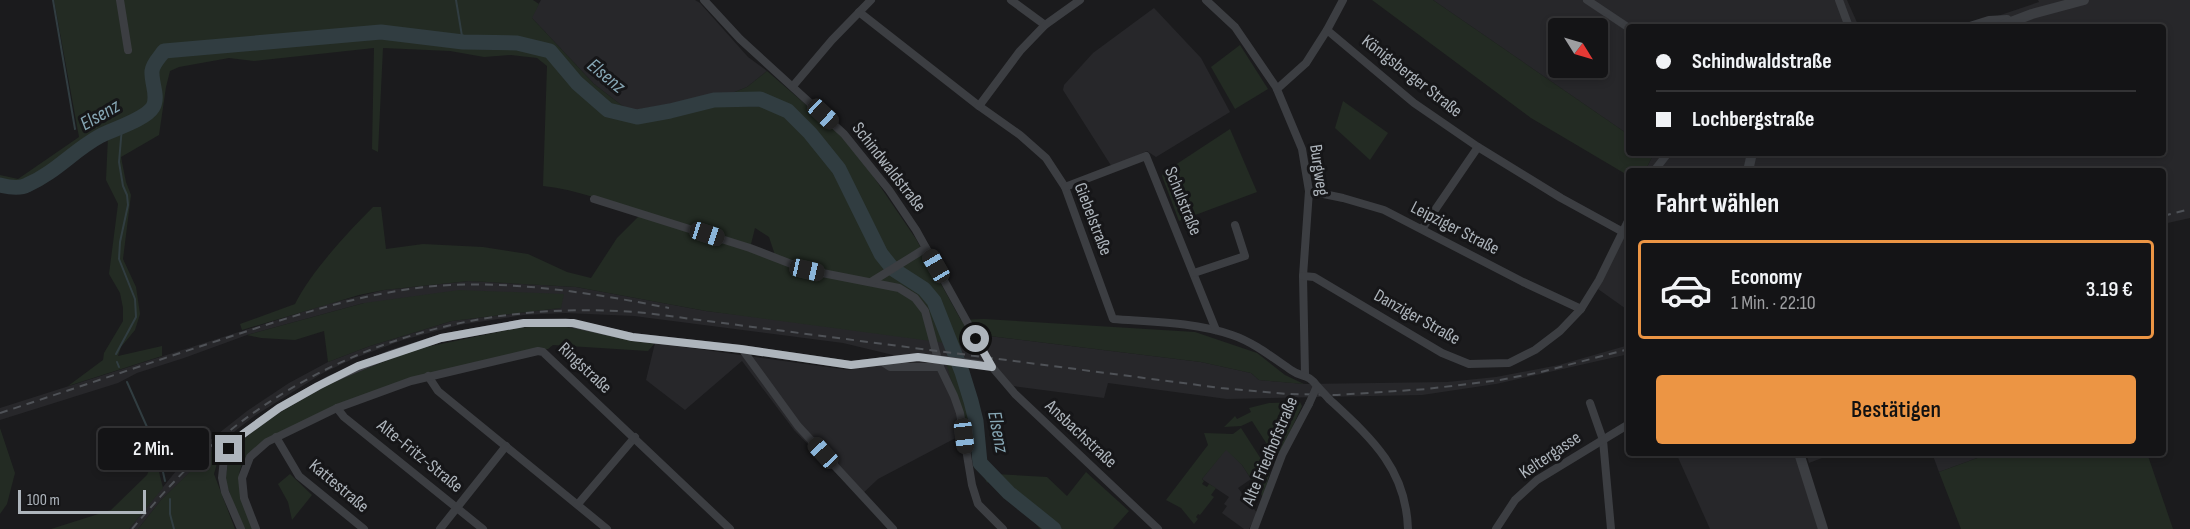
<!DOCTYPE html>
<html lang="de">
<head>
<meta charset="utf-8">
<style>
	:root { --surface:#141416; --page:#1d1d1f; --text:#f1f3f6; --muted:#9d9ea1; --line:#333335; --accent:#ec9544 }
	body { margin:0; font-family:"Sofia Sans Condensed",sans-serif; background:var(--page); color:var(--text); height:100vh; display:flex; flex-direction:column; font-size:22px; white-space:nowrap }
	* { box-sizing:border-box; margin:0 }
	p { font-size:20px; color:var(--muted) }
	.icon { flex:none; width:33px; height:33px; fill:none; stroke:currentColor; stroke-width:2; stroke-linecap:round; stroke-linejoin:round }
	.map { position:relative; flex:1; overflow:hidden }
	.sheet { position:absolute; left:1626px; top:168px; width:540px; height:288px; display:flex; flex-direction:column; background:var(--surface); border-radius:6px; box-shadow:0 3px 9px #0003,0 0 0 2px var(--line) }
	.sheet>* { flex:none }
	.guide { position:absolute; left:1626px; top:24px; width:540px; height:132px; border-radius:6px; box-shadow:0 3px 9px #0003,0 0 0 2px var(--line); display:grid; align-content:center; height:132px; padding:0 30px; background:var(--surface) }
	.needle { width:39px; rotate:127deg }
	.tools { position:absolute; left:1548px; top:18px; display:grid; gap:12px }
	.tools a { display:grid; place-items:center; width:60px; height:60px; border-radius:6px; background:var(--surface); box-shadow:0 3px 9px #0003,0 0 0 2px var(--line); font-size:30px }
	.scale { position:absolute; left:18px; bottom:15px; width:128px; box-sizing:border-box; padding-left:6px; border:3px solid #aeb5bc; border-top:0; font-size:16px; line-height:21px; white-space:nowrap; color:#aeb5bc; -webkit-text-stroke:4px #161618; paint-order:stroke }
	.end { position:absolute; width:27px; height:27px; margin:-14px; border:8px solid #aeb5bc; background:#111; box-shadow:0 0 0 3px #111 }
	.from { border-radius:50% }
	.bubble { position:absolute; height:42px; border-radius:6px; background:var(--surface); box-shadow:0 3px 9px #0003,0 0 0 2px var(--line); font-size:20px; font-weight:600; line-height:42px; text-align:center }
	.car { position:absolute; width:18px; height:36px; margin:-18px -9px; border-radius:8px; box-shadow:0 0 4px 2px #0007; background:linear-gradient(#222 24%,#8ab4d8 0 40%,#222 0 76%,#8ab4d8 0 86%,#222 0) }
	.guide b { display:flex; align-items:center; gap:21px; height:57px; font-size:22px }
	.guide b+b { border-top:2px solid var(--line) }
	.guide i { width:15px; height:15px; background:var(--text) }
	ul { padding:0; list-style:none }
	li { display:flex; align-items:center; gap:18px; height:99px; margin:0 12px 9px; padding:0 18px; border:3px solid transparent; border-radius:6px }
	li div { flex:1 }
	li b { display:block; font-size:22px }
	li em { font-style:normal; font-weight:600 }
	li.current { border-color:var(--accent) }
	li>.icon { width:54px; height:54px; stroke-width:1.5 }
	h2 { padding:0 30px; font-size:27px; line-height:72px }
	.action { display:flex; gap:12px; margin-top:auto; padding:12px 30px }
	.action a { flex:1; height:69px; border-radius:6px; background:var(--accent); color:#111; font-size:24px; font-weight:600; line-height:69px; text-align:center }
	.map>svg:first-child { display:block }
	.built { fill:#27272a; fill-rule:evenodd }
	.green { fill:#232b23; fill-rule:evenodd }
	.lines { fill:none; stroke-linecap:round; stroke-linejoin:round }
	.stream { stroke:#313d41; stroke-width:2 }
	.river { stroke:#313d41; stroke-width:15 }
	.minor { stroke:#3c3e42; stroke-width:8 }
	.tertiary { stroke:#3c3e42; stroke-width:10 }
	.rail { stroke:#4f5257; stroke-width:2; stroke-dasharray:8 6; stroke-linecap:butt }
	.minor-bridge { stroke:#3c3e42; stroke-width:8 }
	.route { stroke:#aeb5bc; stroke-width:8 }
	.labels { text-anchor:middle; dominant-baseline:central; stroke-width:6; stroke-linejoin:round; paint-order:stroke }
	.street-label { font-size:18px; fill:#aeb5bc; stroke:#161618 }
	.water-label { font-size:20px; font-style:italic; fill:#87a7b5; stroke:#161618 }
</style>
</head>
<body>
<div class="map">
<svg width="2190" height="529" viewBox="0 0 2190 529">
	<rect width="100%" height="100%" fill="#1b1b1d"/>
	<g class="built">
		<polygon points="541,0 695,0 700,3 748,57 767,71 747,87 730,94 629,111 594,84 531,17"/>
		<path d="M1433,0H1847L1859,27H1629V135ZM1558,28H1598V68H1558Z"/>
		<polygon points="2038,0 2190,0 2190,218 2163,224 2163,171 1645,171 1654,153 2163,153 2163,27 1965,27 2039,2"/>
		<polygon points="1154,8 1201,58 1230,112 1156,157 1147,151 1112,167 1063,90 1064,85 1093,53"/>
		<polygon points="1629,208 1629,311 1598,289"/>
		<polygon points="469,281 576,287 706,311 773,319 971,337 981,335 1201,362 1251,373 1259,380 1306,384 1447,382 1496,377 1559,365 1629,345 1629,354 1496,384 1422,395 1227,399 1108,383 1104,398 1013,386 991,370 947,364 967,432 878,479 859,497 794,430 742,361 685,410 646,380 655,343 849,370 875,364 893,355 843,343 634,316 565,313 524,315 459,325 403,340 355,358 323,373 253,417 225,439 161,500 138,529 129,529 176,471 195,452 247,411 289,383 328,362 370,346 452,321 561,308 364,303 247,335 184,358 137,373 118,383 0,420 0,408 327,304 384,290"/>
		<polygon points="1226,449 1242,465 1251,479 1238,488 1257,513 1249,529 1244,529 1222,513 1227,506 1224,504 1229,497 1202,479"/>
		<polygon points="1676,453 1799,453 1820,529 1710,529"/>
		<polygon points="1806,453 1835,453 1809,463"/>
		<polygon points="1932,453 1991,453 1939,472"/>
	</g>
	<g class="green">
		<path d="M54,0H533L539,4L532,18L594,84L629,111L730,94L747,87L767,71L841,135L869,170L916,239L961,320L984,319L1195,332L1257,353L1285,375L1304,384L1259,380L1251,373L1201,362L981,335L971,337L976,347L706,311L576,287L469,281L384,290L359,295L242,330L240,324L295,304C310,273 348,232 373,207H381L386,249L423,244L483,247L528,254L567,272L591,278L617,238L642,213C609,202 578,190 543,186L547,66L537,58L511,55L484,57L450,51L383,48L378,152L372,149L374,48L254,61L229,58L179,67L170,71L166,87L159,135L121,157L126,182L131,195L123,259L136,287L140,314L135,330L121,347L118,356L162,346V356L68,386L103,360L104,353L123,321V308L120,293L109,274L118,204L106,180L108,137C100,138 94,143 87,148C59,168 38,197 0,189V175L18,179L79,137ZM755,228L769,237L776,258L750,248Z"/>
		<polygon points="1372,0 1433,0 1629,135 1629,153 1654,153 1645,171 1629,171 1629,176 1531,118"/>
		<polygon points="1240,45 1268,89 1235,109 1211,67"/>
		<polygon points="1343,101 1388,133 1370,160 1335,128"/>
		<polygon points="1230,129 1257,192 1179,221 1162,176 1163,173"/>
		<polygon points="459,290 564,294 561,308 452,321 370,346 328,362 324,331 295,340 261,338 247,335 364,303"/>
		<path d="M555,325L655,343L648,351L553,345L548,349L523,352L431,374L280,432C228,461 233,478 253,529H243L225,480L228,463L233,449L254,430L274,416L327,385L412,350L517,328Z"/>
		<path d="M946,363L964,365C974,399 979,420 978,455L995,474L1047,477L1067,496L1086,472L1129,511L1113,529H1040L995,475L987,483L967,432Z"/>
		<polygon points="1300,402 1302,406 1280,454 1272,452 1252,421 1241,426 1224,427 1235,416 1237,419 1251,412 1249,408 1269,403"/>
		<polygon points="0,428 15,473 7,504 0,514"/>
		<polygon points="1241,428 1270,473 1263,497 1242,465 1226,450 1202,479 1204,481 1202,484 1207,487 1209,484 1216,488 1211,495 1214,497 1200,515 1198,514 1196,517 1198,519 1194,524 1181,508 1166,500 1208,445 1204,433 1233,434"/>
		<polygon points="225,438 229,443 219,456 214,474 235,529 138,529 161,500"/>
		<polygon points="1991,453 2147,453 2173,529 1961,529 1939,472"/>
		<polygon points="155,456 163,488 129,529 51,529 111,510 147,475"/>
		<polygon points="290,474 312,495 292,520 288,502 278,484"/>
	</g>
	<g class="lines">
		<g class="stream">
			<polyline points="53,0 75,129"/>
			<polyline points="456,0 463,42"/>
			<polyline points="77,144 78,150"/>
			<polyline points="116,354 136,317 135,299 119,259 120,242 128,205 127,195 123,186 119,162 122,127"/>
			<polyline points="117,362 119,367"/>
			<polyline points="127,382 159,454 165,481"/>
			<polyline points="170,499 170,514 174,529"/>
		</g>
		<path class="river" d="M0,185C8,187 20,189 27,185C55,173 74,150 100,136C113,129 145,120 153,107C159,96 151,83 152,71C153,63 160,57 164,51L381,32L463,42L517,43L550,51L577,83L608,110L637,117L670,111L714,100L760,99L788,111L810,133L839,169L881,254L893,269L924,289L934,301L962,372L971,401L976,421L980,463L1009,493L1054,529"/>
		<g class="minor">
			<polyline points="120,0 128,50"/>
			<polyline points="704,0 740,39 844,134 889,190 916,230 992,367 1015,394 1158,529"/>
			<polyline points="1011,0 1045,25"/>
			<polyline points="1206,0 1235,27 1276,87 1302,149 1309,191 1303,276 1305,374"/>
			<polyline points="1587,0 1629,28"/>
			<polyline points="1839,0 1849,27"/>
			<path d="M859,12L979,106L1020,135L1046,158L1065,187L1113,319C1153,322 1194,322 1232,335C1253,342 1272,357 1291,370C1302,378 1308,373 1317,386"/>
			<polyline points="1327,30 1414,103 1478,147 1561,198 1623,232"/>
			<polyline points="793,86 832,40 871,0"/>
			<polyline points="1277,89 1306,63 1327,30 1343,0"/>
			<polyline points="979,106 1020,51 1045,25 1080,0"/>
			<polyline points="1654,171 1668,153"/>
			<polyline points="1065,187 1146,156 1216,330"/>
			<polyline points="1309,191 1343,198 1384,210 1523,282 1581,309"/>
			<polyline points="594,199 750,248 807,270 899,288 915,298 925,311 940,367"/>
			<polyline points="1422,229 1478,147"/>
			<polyline points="1194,273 1245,256 1235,225"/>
			<polyline points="1303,276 1314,277 1442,353 1469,364 1509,363 1535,350 1560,331 1581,309 1599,280 1629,219"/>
			<polyline points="871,282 926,248"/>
			<polyline points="742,349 798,426 893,529"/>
			<polyline points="881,361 890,367 940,367 954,396 960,413 972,485 978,504 1003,529"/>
			<polyline points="428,376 438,391 607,529"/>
			<path d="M1329,399C1371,438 1406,468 1408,529"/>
			<polyline points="1590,403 1603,440 1611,529"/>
			<polyline points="337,408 344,417 483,529"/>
			<polyline points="276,437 299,476 364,529"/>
			<polyline points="578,504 635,437"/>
			<polyline points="241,529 225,492 222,478 224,459 231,445 239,437 279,408 329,380 391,354 441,338 524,323 565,322 632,337 742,349 851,365 918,357"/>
			<polyline points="256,529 244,498 242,478 250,457 267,442 337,408 411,381 538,351 543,352 730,529"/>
			<polyline points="440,529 506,446"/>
			<polyline points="1254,529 1282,455 1309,404"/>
			<polyline points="1496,529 1515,500 1537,480 1629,424"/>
		</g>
		<g class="tertiary">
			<polyline points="1970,27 1989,21 2007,20"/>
			<polyline points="1998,27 2032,14 2084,0"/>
			<polyline points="1748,171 1752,153"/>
			<polyline points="1799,453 1823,529"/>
		</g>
		<g class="rail">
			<polyline points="2163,216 2190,209"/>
			<path d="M0,413C73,389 146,364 220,340C290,317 360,293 435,286C513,280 592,293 669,308"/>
			<path d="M132,529C162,494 192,460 228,432C347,337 495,299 646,313L1221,388L1288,394L1337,395L1427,389L1500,380L1541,372L1629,349"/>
		</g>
		<g class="minor-bridge">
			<polyline points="918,357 979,364"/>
			<polyline points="1309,404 1317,386 1329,399"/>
		</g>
	</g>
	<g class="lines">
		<polyline class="route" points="229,449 243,434 279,408 318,386 358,366 441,338 524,323 573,323 632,337 741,349 851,365 918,357 992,367 976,339"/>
	</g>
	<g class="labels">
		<g class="street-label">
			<text transform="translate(1412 76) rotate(38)">Königsberger Straße</text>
			<text transform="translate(889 167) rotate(52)">Schindwaldstraße</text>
			<text transform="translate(1319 170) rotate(82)">Burgweg</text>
			<text transform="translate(1183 201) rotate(68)">Schulstraße</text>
			<text transform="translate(1093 219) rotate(69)">Giebelstraße</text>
			<text transform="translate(1455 228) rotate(27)">Leipziger Straße</text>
			<text transform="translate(1417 317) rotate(29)">Danziger Straße</text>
			<text transform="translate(585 368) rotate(43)">Ringstraße</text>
			<text transform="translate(1081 434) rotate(43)">Ansbachstraße</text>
			<text transform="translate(1270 451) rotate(-67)">Alte Friedhofstraße</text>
			<text transform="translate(1550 455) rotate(-34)">Keltergasse</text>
			<text transform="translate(420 456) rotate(39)">Alte-Fritz-Straße</text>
			<text transform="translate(339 486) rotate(40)">Kattestraße</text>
		</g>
		<g class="water-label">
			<text transform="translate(606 76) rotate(39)">Elsenz</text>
			<text transform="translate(100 115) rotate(-30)">Elsenz</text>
			<text transform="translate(998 432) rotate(79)">Elsenz</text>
		</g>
	</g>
</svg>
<div class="tools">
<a><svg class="needle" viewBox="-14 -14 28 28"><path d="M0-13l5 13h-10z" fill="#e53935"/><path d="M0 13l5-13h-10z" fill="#9d9ea1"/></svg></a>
</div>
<div class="scale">100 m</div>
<i class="end from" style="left:976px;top:339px"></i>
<i class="end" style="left:229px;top:449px"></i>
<div class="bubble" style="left:98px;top:428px;width:111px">2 Min.</div>
<i class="car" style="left:823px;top:114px;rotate:133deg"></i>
<i class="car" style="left:707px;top:234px;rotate:108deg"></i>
<i class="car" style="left:936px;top:266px;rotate:330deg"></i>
<i class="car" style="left:807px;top:270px;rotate:103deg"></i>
<i class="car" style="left:964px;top:436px;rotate:173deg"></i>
<i class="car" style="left:823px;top:453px;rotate:317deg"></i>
<div class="guide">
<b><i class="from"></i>Schindwaldstraße</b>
<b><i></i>Lochbergstraße</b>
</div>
<section class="sheet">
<h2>Fahrt wählen</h2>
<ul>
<li class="current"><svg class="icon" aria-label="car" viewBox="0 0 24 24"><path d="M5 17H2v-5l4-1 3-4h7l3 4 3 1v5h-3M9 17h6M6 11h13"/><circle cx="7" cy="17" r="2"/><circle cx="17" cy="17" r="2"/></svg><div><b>Economy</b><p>1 Min. · 22:10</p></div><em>3.19 €</em></li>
</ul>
<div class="action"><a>Bestätigen</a></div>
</section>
</div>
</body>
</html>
